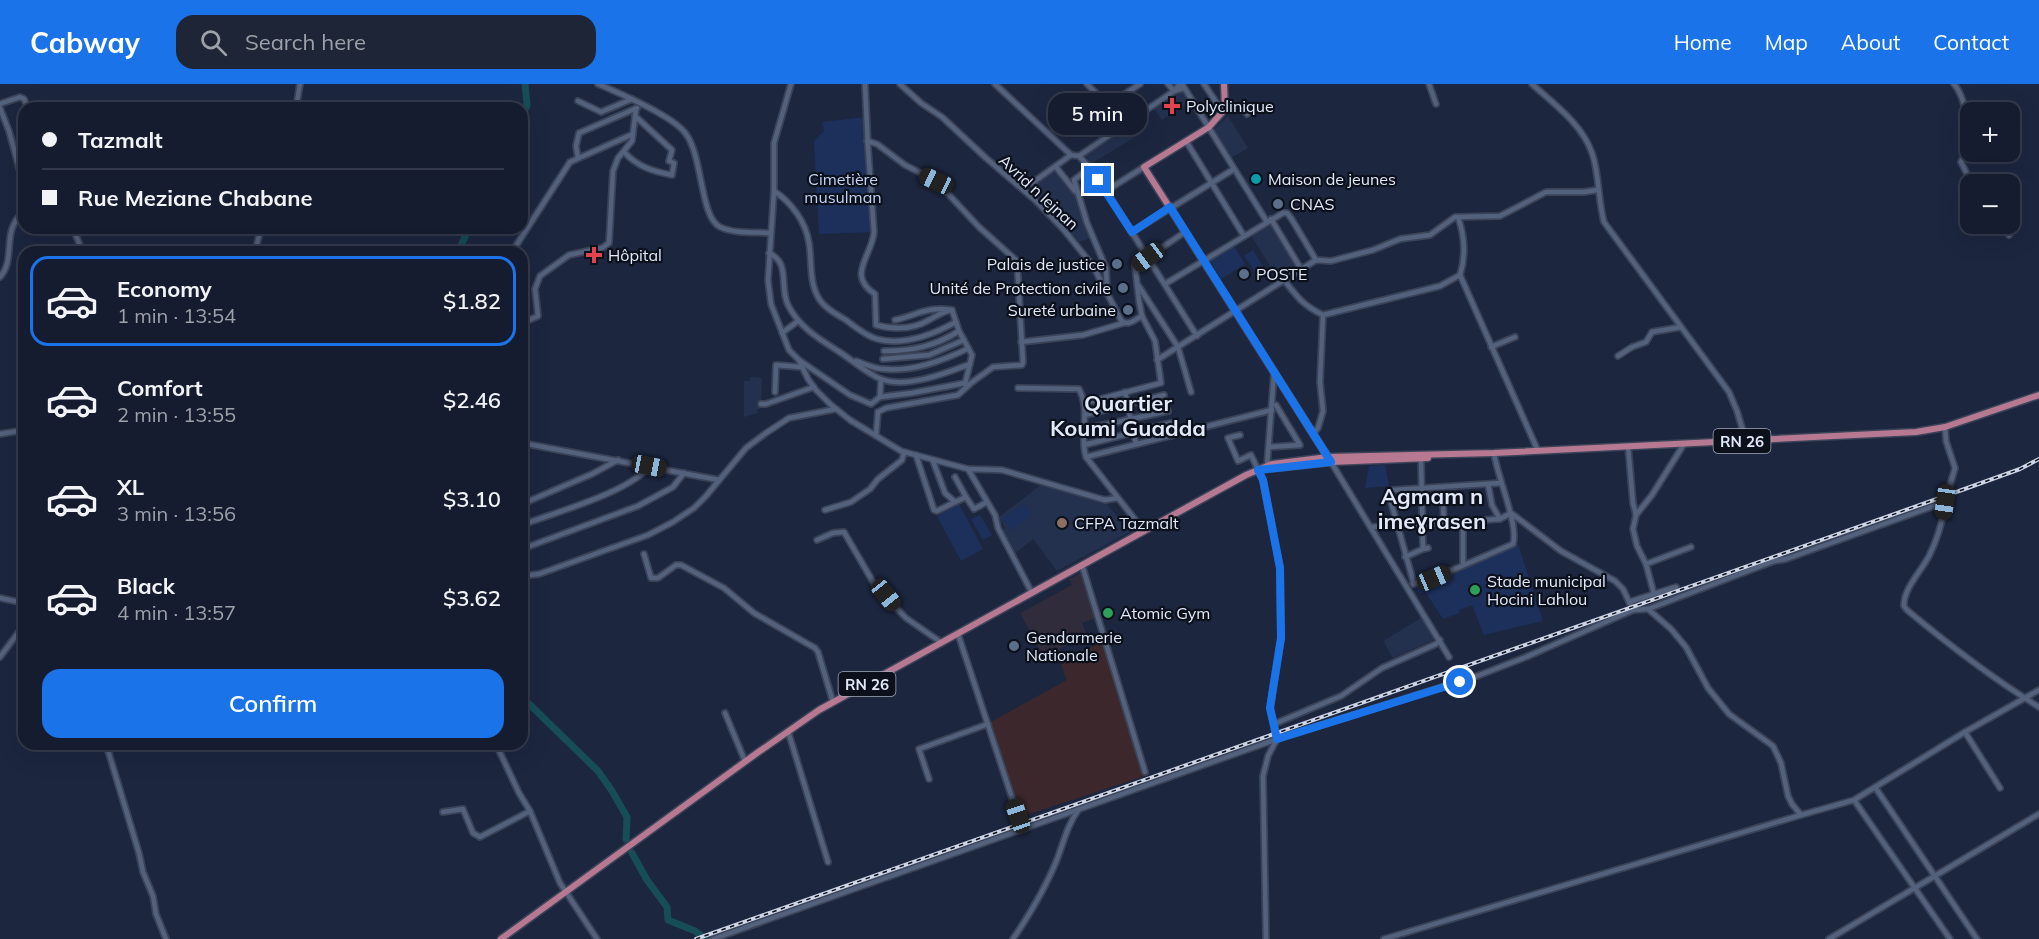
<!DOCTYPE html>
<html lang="en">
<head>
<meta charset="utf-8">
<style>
	:root { --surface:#151c2f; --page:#1e2537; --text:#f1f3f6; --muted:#9da1aa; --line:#343a4b; --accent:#1a73e8 }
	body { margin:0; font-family:Mulish,sans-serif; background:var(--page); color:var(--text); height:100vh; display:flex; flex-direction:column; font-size:22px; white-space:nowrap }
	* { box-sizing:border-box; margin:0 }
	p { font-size:20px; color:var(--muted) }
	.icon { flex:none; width:33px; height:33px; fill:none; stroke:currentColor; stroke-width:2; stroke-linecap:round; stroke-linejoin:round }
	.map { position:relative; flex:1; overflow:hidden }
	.sheet { position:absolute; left:18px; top:162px; width:510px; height:504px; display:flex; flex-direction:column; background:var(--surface); border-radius:18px; box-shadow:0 6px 24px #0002,0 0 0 2px var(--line) }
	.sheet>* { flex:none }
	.guide { position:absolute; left:18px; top:18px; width:510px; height:132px; border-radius:18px; box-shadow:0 6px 24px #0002,0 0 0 2px var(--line); display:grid; align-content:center; height:132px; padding:0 24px; background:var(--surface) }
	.controls { position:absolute; left:1960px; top:18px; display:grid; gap:12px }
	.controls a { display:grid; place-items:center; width:60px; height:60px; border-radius:12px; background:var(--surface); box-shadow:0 6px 24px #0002,0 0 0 2px var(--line); font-size:30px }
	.end { position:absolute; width:27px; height:27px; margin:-14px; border:8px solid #1a73e8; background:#fff; box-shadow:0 0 0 3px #fff }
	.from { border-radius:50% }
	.bubble { position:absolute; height:42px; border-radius:18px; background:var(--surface); box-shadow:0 6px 24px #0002,0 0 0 2px var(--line); font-size:20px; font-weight:600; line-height:42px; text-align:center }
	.car { position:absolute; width:18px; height:36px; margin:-18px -9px; border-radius:8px; box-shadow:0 0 4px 2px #0007; background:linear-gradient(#222 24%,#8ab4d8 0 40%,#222 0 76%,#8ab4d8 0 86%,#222 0) }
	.guide b { display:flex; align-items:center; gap:21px; height:57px; font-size:22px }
	.guide b+b { border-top:2px solid var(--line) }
	.guide i { width:15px; height:15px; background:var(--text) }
	ul { padding:10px 0 0; list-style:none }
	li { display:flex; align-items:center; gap:18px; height:90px; margin:0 12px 9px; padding:0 12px; border:3px solid transparent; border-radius:18px }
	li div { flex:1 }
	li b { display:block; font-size:22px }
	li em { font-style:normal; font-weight:600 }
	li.current { border-color:var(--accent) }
	li>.icon { width:54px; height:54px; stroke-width:1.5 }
	.button { display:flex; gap:12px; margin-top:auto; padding:12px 24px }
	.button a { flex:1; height:69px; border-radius:18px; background:var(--accent); color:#fff; font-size:24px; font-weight:600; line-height:69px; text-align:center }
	header { display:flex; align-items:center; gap:36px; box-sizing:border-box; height:84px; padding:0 30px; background:var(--accent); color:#fff }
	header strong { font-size:28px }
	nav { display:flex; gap:33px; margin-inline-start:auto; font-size:21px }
	.search { width:420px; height:54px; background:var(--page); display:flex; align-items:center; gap:15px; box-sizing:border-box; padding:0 21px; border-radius:18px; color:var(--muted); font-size:22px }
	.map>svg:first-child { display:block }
	.commercial { fill:#3c282c }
	.industrial { fill:#302c3c }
	.built { fill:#23304e }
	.green { fill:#1d2f5b }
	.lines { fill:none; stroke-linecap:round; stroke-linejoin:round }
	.river { stroke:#164d57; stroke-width:7 }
	.minor-casing { stroke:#3b4358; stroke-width:8 }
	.major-casing { stroke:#3b4358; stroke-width:9 }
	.minor { stroke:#54617d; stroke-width:4.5 }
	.major { stroke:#b67991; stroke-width:6 }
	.rail-casing { stroke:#ccd4e6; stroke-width:4 }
	.rail { stroke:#0b101b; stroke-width:1.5; stroke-dasharray:4.5; stroke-linecap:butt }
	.route { stroke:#1a73e8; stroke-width:8 }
	.health-dot { fill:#e0444e; stroke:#0b101b; stroke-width:2 }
	.culture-dot { fill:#0f9aa8; stroke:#0b101b; stroke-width:2 }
	.service-dot { fill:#5c6f8a; stroke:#0b101b; stroke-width:2 }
	.education-dot { fill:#8d6e63; stroke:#0b101b; stroke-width:2 }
	.leisure-dot { fill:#2e9e5b; stroke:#0b101b; stroke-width:2 }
	.labels { text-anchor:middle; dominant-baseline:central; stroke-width:4.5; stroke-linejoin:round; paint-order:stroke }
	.shield { fill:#0b101b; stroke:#a1a8b7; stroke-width:1.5 }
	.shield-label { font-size:15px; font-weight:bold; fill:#e1e9fa }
	.poi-label { font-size:16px; fill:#e1e9fa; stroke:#0b101b; text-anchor:start }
	.park-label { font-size:16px; fill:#c3d3f5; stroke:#0b101b }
	.street-label { font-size:16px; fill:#e1e9fa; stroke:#0b101b }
	.district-label { font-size:22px; font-weight:bold; fill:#e1e9fa; stroke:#0b101b }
</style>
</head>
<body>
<header>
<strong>Cabway</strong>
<div class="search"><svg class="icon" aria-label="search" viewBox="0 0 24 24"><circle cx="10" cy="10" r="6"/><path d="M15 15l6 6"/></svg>Search here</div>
<nav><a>Home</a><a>Map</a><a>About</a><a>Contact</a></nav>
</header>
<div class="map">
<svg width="2039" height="855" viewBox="0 0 2039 855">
	<rect width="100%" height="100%" fill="#1c263f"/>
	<polygon class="commercial" points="1102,557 1148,691 1020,733 989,639 1067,596 1061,581"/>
	<polygon class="industrial" points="1081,489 1095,534 1082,539 1086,548 1045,575 1020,529 1072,501 1069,495"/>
	<g class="built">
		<polygon points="1182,7 1189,19 1162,36 1154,25"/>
		<polygon points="1228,32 1248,64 1231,74 1214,46"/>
		<polygon points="1134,41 1140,50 1091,80 1085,70"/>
		<polygon points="1054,85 1073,105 1090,154 1080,158 1029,105"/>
		<polygon points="1270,138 1299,184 1279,197 1251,151"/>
		<polygon points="750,293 762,294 761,324 757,326 758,329 744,333 744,297 750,297"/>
		<polygon points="1042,400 1106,419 1130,448 1057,487 1033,455 1014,470 1002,446 1005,444 999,433"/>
		<polygon points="1422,533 1434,554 1433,556 1393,574 1384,558 1385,556"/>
	</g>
	<g class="green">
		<polygon points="865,33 874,148 819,150 814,57 824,47 822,38"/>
		<polygon points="1234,162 1245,180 1221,195 1210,176"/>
		<polygon points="1253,166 1265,186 1257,191 1244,172"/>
		<polygon points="1385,381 1389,402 1365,404 1369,382"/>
		<polygon points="959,420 983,465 961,477 937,432"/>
		<polygon points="1024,420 1032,431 1012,446 1003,435"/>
		<polygon points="980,431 992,451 983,456 971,435"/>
		<polygon points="1518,460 1543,537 1484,551 1472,521 1459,526 1460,529 1443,535 1426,509 1419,509 1416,504"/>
	</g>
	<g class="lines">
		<g class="river">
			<polyline points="522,32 527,21 525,0"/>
			<polyline points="458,168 469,144"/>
			<polyline points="522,613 598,687 612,707 627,733 626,755"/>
			<polyline points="632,769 647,796 667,823 668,836 695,847 706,855"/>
		</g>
		<defs>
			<g id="minor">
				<path d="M598,0C619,9 674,32 686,50C703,73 700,133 720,143C735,150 755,148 771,149"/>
				<polyline points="791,0 774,59 774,107 768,196 771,220 789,266 799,276 808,295 816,306 830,320 850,336 901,367 968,385 995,431 998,444 1032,509"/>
				<path d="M865,0L868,64L874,148C872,172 846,191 875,210L876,241C895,246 912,246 929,236C937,232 943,227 952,226C928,222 917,231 895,236"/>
				<path d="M900,0L921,19L942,33L986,74L1035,116L1064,146L1093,182L1121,236C1128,243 1134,236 1142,232"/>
				<polyline points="995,0 1071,71 1079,72 1174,7 1179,1"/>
				<polyline points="1087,0 1125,39"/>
				<polyline points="1168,0 1174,7 1184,4"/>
				<polyline points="1182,0 1267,138"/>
				<polyline points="1204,0 1220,24 1225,25"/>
				<polyline points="1429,0 1436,20"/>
				<path d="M1532,0C1554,20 1582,40 1592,69C1599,88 1598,116 1604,138L1729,308L1737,327L1746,357"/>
				<path d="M1954,0C1969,18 1966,46 1971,69L1967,73L1963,74L1961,78L1972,100"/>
				<polyline points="578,17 601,28 632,15"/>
				<polyline points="0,20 20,13 24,15 28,24"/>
				<polyline points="1225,20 1242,23 1247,30"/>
				<polyline points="1108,21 1140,0"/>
				<polyline points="0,24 9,47 24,102"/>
				<polyline points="296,24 300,0"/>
				<polyline points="867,57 877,60 905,81 936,97 979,143 1017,177 1023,278 1022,281 993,283 971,299 958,311 886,324 878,328"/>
				<polyline points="1186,57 1244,152"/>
				<path d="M624,68C638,83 652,87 672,91L674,79L669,77L672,66L635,32"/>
				<polyline points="1079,72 1090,84 1106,107 1197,252"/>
				<polyline points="578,74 576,62 579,49 637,24"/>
				<polyline points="1056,83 1075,107"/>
				<polyline points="1090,84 1074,96 1087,139 1106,184 1107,205"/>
				<polyline points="1032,99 1071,71"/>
				<path d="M774,107C791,118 806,138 809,159C812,176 809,197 818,213C823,223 836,230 846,236C855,243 866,252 877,255C903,262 934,250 956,238"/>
				<polyline points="1106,107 1144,83"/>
				<path d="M1458,133C1465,153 1466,172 1460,191"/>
				<polyline points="1271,135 1301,185"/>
				<polyline points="2000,140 2009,151"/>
				<polyline points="73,144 81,164"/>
				<polyline points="1132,148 1234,85"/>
				<polyline points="255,168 261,144"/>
				<polyline points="512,168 570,78 633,50"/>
				<path d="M769,169C791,179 779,203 788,221C799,243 819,255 838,267C851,275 867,290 881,295C906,305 946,289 970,280"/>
				<path d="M0,193C17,175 0,146 24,128"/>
				<path d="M1284,196C1297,213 1303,221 1323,231L1320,298L1323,327L1318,344L1313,350"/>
				<polyline points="1165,200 1283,129 1287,129 1291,134 1316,176"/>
				<polyline points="1138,201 1178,263 1191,308"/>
				<polyline points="952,226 959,247 972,271 965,300"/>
				<polyline points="1323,231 1440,202 1460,191 1538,367"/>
				<polyline points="522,236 529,236 538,232 535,205 540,192 569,171 602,164 609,159 613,87 618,74 632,57 636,25"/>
				<polyline points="782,249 798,237"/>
				<polyline points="1021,258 1083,251 1124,239"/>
				<polyline points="1491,263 1515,253"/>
				<path d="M884,267C913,267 935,262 959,247"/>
				<polyline points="1618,272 1632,263 1646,258 1652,248 1681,243"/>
				<polyline points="883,275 929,271 964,256"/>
				<polyline points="799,276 850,311 871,320 880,313 912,309 965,299"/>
				<polyline points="1157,276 1316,176 1331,177 1373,166 1400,155 1430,151 1455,133 1500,132 1546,108 1584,108 1597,106"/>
				<path d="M856,277C865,280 875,285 884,285C913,288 942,277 967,265"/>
				<path d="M1018,304L1079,305C1091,327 1079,351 1086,373L1144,447"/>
				<polyline points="775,308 776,281 801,283"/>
				<polyline points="1125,308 1136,360"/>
				<polyline points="880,313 881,295"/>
				<polyline points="1085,319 1161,299 1155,257 1142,232 1139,217 1135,182 1185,148"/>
				<polyline points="761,320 766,320 814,303"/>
				<polyline points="1085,331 1164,311"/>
				<polyline points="1085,345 1168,327"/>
				<polyline points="0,350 24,346"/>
				<polyline points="876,351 878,328"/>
				<polyline points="1240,351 1228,354 1238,377 1251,371 1263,396 1280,484 1281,554 1270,624 1277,655 1477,592 1526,573 1633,526"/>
				<polyline points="522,359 719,396"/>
				<polyline points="1084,361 1171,339"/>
				<polyline points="1628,362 1633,419 1636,431 1633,445 1637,462 1646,480 1654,510"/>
				<polyline points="1269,363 1300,361 1276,321"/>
				<polyline points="916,371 934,426 937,427 955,418"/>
				<polyline points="1086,373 1272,326"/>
				<polyline points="1421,375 1423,465 1428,464"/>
				<polyline points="933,377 945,409 955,418 966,413 955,393"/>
				<polyline points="1331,378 1449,573"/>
				<polyline points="1267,382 1274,289"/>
				<polyline points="968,385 1002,386 1105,416 1117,414"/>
				<polyline points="1488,400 1492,421 1500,435"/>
				<polyline points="966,413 974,425 987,418"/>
				<path d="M1945,418C1943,437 1938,454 1929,472C1922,486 1903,505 1904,522L1907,526C1949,561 1992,594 2039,623"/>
				<polyline points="522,420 592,390 618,376"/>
				<polyline points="825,426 851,418 870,405 878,395 902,376 904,368"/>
				<polyline points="1636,431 1652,411 1684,360"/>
				<polyline points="1463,438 1463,481"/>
				<polyline points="1444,439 1443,419 1445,414"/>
				<path d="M522,441C556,428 627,409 649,383"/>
				<polyline points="1371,443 1500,435 1511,429 1561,467 1615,497 1623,505 1633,526 1648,525 1774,477 1786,475 1945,418 1955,384 1946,357 1945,343"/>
				<polyline points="817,456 833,449 844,448 876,503 906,534 942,559"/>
				<polyline points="522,465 638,422 673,403 684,389"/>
				<polyline points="644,470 651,494 658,494 676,481 681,481 724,504 754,529 815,564 818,568 833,618"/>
				<polyline points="1405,473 1423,465"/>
				<polyline points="1646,480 1691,463"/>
				<polyline points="1082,481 1145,688"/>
				<polyline points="522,492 539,490 648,451 673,438 694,424 706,412 746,364 766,349 789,334 836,325"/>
				<path d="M1413,500L1434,494L1513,460C1519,441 1497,392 1494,369"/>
				<polyline points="1414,500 1389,411 1390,408 1393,406 1501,399"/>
				<polyline points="0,514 24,519"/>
				<polyline points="1629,518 1676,503"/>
				<polyline points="1648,525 1671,545 1686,563 1708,604 1729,630 1773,662 1781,679 1788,712 1792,720 1801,731 1854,716 1965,648 2039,606"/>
				<polyline points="958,550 1018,732"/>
				<polyline points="0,573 24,541"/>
				<polyline points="725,629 745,677"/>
				<polyline points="1274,640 1341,612 1382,584 1436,560 1440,556"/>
				<polyline points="788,647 828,778"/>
				<polyline points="1965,648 2000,704"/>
				<polyline points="106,660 139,769 143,788 153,812 156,830 166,855"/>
				<polyline points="496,660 519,709 530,727 560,799 597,855"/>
				<polyline points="929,695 919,665 988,640"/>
				<polyline points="1875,703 1977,855"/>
				<polyline points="1854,716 1950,855"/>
				<polyline points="443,728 463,725 473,749 480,753 530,727"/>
				<polyline points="713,855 1277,655"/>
				<path d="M1013,855C1030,830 1047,801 1058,773C1064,756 1068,740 1079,725"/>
				<polyline points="1266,855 1263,692 1268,672 1277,655"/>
				<polyline points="1384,855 1801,731"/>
				<polyline points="1829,855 2039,730"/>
			</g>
			<g id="major">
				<polyline points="1224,0 1225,25 1209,43 1144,83 1331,378"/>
				<polyline points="1265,385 1331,378 1428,374"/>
				<polyline points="501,855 757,669 819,626 1144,447 1246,391 1272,380 1328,373 1494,369 1916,348 1945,343 2039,311"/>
			</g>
		</defs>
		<use href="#minor" class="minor-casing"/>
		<use href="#major" class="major-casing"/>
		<use href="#minor" class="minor"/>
		<use href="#major" class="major"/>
		<defs>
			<polyline id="rail" points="696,855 1948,411 2020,385 2039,375"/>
		</defs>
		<use href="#rail" class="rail-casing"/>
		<use href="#rail" class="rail"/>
	</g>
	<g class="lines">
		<polyline class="route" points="1098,96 1132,148 1170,123 1331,378 1258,386 1263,396 1280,484 1281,554 1270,624 1277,655 1460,598"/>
	</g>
	<g class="health-dot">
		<path d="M1169 13h6v6h6v6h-6v6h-6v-6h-6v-6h6z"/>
		<path d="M591 162h6v6h6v6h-6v6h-6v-6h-6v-6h6z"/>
	</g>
	<circle class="culture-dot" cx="1256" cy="95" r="6"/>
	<g class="service-dot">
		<circle cx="1278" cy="120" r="6"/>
		<circle cx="1117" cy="180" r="6"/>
		<circle cx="1244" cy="190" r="6"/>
		<circle cx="1123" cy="204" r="6"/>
		<circle cx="1128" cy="226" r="6"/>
		<circle cx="1014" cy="562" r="6"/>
	</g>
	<circle class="education-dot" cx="1062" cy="439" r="6"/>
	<g class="leisure-dot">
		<circle cx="1475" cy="506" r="6"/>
		<circle cx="1108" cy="529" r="6"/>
	</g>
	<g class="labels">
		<g class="shield">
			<rect x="1713.5" y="345" width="57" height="24" rx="4.5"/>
			<rect x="838.5" y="588" width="57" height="24" rx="4.5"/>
		</g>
		<g class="shield-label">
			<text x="1742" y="357">RN 26</text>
			<text x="867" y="600">RN 26</text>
		</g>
		<g class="poi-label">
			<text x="1186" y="22">Polyclinique</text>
			<text x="1268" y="95">Maison de jeunes</text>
			<text x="1290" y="120">CNAS</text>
			<text x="608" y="171">Hôpital</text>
			<text x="1105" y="180" text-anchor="end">Palais de justice</text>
			<text x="1256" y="190">POSTE</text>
			<text x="1111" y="204" text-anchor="end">Unité de Protection civile</text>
			<text x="1116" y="226" text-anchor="end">Sureté urbaine</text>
			<text x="1074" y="439">CFPA Tazmalt</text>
			<text x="1487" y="497">Stade municipal<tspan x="1487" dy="18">Hocini Lahlou</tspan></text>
			<text x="1120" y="529">Atomic Gym</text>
			<text x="1026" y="553">Gendarmerie<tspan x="1026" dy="18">Nationale</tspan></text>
		</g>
		<g class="park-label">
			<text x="843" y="95">Cimetière<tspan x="843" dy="18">musulman</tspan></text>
		</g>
		<g class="street-label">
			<text transform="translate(1039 108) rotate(43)">Avrid n lejnan</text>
		</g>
		<g class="district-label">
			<text x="1128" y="319">Quartier<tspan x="1128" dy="25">Koumi Guadda</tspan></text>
			<text x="1432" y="412">Agmam n<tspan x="1432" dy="25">imeɣrasen</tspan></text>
		</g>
	</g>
</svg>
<div class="controls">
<a>+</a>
<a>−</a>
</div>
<i class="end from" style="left:1460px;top:598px"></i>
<i class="end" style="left:1098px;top:96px"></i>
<div class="bubble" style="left:1048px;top:9px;width:99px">5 min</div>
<i class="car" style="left:936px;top:97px;rotate:295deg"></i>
<i class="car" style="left:1148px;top:173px;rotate:233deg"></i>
<i class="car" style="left:649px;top:382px;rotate:101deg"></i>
<i class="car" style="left:1945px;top:418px;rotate:188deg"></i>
<i class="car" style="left:1434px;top:494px;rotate:67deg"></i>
<i class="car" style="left:886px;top:511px;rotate:141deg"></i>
<i class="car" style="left:1018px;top:732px;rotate:341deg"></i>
<div class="guide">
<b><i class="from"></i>Tazmalt</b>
<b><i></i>Rue Meziane Chabane</b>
</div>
<section class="sheet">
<ul>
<li class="current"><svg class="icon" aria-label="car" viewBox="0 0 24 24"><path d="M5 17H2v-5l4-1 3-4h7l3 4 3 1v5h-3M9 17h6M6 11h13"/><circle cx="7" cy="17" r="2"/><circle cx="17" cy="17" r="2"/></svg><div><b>Economy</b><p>1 min · 13:54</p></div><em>$1.82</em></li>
<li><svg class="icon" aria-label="car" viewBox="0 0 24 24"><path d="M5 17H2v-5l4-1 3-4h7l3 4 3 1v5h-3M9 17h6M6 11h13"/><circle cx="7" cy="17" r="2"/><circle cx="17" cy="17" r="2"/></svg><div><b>Comfort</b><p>2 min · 13:55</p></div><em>$2.46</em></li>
<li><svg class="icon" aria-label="car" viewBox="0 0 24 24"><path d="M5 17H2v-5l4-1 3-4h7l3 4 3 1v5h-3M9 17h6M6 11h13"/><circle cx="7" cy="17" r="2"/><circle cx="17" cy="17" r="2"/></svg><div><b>XL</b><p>3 min · 13:56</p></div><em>$3.10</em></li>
<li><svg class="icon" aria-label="car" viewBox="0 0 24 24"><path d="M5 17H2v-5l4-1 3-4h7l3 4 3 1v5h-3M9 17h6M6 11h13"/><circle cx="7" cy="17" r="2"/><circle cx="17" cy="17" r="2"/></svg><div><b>Black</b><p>4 min · 13:57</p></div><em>$3.62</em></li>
</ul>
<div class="button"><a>Confirm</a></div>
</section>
</div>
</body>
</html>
